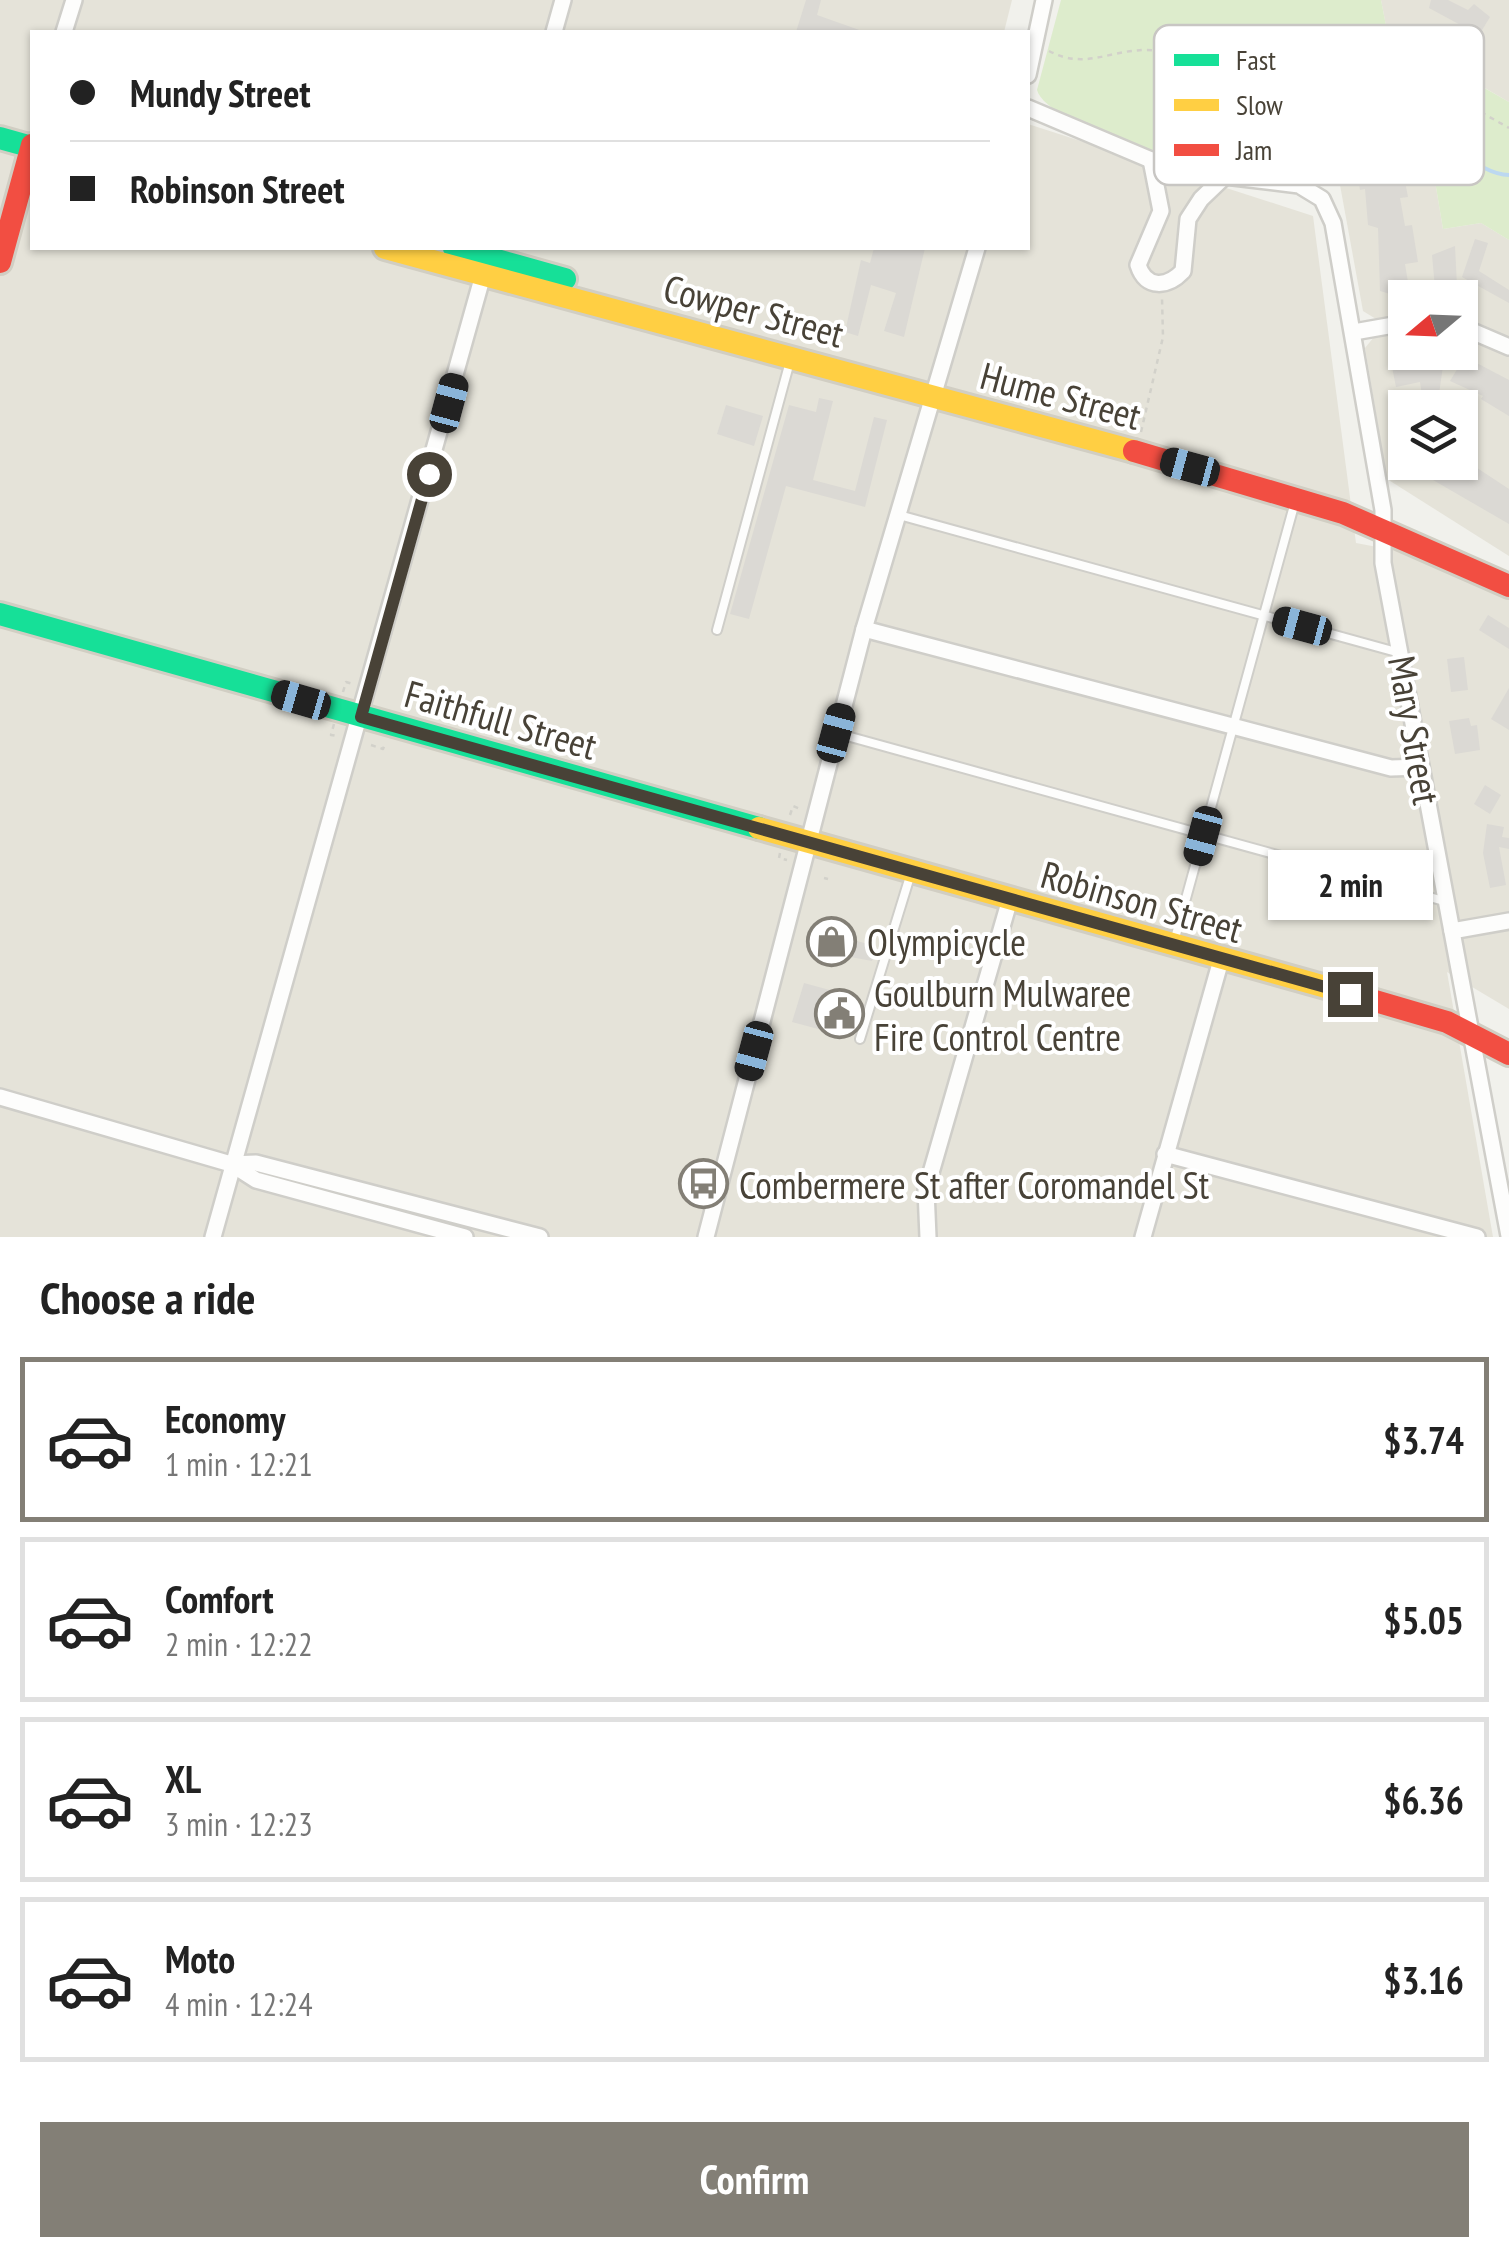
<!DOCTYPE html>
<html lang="en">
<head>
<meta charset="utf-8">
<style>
	:root { --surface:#fff; --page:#f6f6f6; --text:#222; --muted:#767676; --line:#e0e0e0; --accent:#837f76 }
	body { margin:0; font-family:"PT Sans Narrow",sans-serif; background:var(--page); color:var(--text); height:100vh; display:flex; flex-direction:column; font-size:38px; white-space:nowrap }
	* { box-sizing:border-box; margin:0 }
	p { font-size:32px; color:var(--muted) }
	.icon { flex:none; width:55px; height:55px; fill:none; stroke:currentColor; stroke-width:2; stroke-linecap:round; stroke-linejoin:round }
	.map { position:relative; height:1237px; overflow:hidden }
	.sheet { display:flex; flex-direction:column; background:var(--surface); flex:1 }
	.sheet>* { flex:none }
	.top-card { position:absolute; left:30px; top:30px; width:1000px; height:220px; border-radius:0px; box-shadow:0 2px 8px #0004; display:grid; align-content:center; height:220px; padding:0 40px; background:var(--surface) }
	.needle { width:65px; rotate:251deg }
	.fabs { position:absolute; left:1388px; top:280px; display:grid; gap:20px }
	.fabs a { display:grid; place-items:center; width:90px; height:90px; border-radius:0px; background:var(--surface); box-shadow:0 2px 8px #0004; font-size:50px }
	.end { position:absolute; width:45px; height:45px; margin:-22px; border:12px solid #484237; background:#fff; box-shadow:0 0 0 5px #fff }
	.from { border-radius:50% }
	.bubble { position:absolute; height:70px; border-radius:0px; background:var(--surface); box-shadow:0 2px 8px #0004; font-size:32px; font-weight:700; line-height:70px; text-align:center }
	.car { position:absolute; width:30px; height:60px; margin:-30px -15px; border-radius:12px; box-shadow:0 0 8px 2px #0007; background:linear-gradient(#222 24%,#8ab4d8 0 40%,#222 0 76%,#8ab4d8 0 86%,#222 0) }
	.top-card b { display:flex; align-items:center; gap:35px; height:95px; font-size:38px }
	.top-card b+b { border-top:2px solid var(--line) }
	.top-card i { width:25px; height:25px; background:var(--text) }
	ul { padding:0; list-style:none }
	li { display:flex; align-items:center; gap:30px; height:165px; margin:0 20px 15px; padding:0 20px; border:5px solid var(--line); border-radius:0px }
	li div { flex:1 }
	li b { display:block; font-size:38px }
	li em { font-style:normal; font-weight:700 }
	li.on { border-color:var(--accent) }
	li>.icon { width:90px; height:90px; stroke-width:1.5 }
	h2 { padding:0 40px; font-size:45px; line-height:120px }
	.primary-button { display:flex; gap:20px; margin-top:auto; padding:20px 40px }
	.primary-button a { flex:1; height:115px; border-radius:0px; background:var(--accent); color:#fff; font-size:40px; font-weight:700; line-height:115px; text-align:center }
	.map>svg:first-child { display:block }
	.residential { fill:#e5e3d9; fill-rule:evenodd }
	.green { fill:#ddeccc }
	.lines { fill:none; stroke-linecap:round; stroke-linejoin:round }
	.stream { stroke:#bcd8f0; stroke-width:4 }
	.building { fill:#dbd9d4 }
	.lane-casing { stroke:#cfcec9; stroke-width:12 }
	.street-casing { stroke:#cfcec9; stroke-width:20 }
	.fast-casing { stroke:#d1cec3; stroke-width:28 }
	.slow-casing { stroke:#d1cec3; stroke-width:28 }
	.jam-casing { stroke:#d1cec3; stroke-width:28 }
	.path { stroke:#d2d1ca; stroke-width:2.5; stroke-dasharray:5 5; stroke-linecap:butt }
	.lane { stroke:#fdfdfc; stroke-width:8 }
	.street { stroke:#fdfdfc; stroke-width:15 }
	.fast { stroke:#16e098; stroke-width:22 }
	.slow { stroke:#ffcf43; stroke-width:22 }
	.jam { stroke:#f24e42; stroke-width:22 }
	.route { stroke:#484237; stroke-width:12 }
	.labels { text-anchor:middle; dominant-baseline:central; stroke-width:8; stroke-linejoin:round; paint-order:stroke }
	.street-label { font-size:38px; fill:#484237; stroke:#fff }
	.poi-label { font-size:38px; fill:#484237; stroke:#fff; text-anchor:start }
	.key { fill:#fff; stroke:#c8c6c3; stroke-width:2.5 }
	.key-label { font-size:28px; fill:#484237 }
</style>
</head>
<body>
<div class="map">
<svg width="1509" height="1237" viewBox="0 0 1509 1237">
	<rect width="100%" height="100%" fill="#f1f1ec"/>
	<g class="residential">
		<polygon points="0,0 1012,0 1004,32 32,32 32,248 1028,248 1028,124 1313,216 1356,543 1435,558 1509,597 1509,1009 1447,972 1493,1237 0,1237"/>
		<polygon points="1381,0 1509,0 1509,102 1471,80 1390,46"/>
		<polygon points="1393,130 1432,163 1443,229 1481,223 1509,240 1509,339 1460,318 1460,298 1405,298 1405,318 1376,319 1363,311 1340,185 1330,163 1341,138"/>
		<path d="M1405,330V352H1460V330L1509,352V556L1387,479L1365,348L1374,337ZM1405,408H1460V462H1405Z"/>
	</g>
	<path class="green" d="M1061,0H1381L1390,46L1434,64L1437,61L1509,102V240L1481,223L1443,229L1432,163L1393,130L1341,138L1330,163C1310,167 1289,173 1269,175C1229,178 1047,128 1037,90Z"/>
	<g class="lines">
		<path class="stream" d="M1286,70L1352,62L1368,69C1399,98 1469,175 1509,175"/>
	</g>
	<g class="building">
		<polygon points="806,0 821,0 817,15 865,32 796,32"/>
		<polygon points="1431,0 1448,0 1468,10 1474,4 1490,17 1479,35 1429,8"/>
		<polygon points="1380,134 1384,157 1411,151 1414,163 1402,166 1408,197 1400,198 1405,226 1412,225 1418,262 1405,264 1410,294 1397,296 1380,291 1378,228 1368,225 1365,189 1360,190 1358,179 1364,178 1353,139"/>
		<polygon points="1475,239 1488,243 1479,271 1509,290 1509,303 1462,277"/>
		<polygon points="1455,246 1457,286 1435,288 1432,255"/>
		<polygon points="874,248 925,248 904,337 884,331 896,293 871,285 858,336 845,332 861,260 870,263"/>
		<polygon points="1414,352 1445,352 1437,408 1424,408 1420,382 1396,387 1390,357"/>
		<polygon points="1469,359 1509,380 1509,416 1481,399 1483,396 1450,381 1462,361 1467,363"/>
		<polygon points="819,398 833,401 813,480 855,491 874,417 887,420 865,507 786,486 749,619 730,614 789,405 816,412"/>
		<polygon points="726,405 763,416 754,446 717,434"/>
		<polygon points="1430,462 1447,462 1466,473 1471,464 1509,489 1509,524 1433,480 1435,476 1426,470"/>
		<polygon points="1488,615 1509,628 1509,649 1479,630"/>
		<polygon points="1464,657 1468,690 1451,692 1447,659"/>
		<polygon points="1509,688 1509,730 1491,719"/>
		<polygon points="1469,718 1471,726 1477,725 1480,750 1455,754 1449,721"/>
		<polygon points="1485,785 1501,795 1490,814 1474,804"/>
		<polygon points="1487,824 1504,827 1502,837 1509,838 1509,849 1499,847 1506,885 1490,888 1483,853"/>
		<polygon points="818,931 876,946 872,961 813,950"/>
		<polygon points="804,983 848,995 837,1034 792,1022"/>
	</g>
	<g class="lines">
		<defs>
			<g id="lane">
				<polyline points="899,515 1400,653"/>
				<polyline points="717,630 789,365"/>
				<polyline points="836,733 1444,901"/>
				<polyline points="1174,942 1295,502"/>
				<polyline points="860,1039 911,873"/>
			</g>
			<g id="street">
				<polyline points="64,32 74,0"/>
				<polyline points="554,32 563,0"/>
				<polyline points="1028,75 1044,0"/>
				<polyline points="1028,108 1151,160 1225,176 1299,185 1322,199 1333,223 1383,510 1383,563 1509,1236"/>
				<path d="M1151,160L1161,211L1138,265C1146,290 1168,287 1183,271L1188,219L1201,199L1225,176"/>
				<polyline points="1460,326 1509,347"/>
				<polyline points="1354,332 1405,323"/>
				<polyline points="864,629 1391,768 1421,767"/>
				<polyline points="1452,931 1509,921"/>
				<polyline points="0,1097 231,1164 256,1180 465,1237"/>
				<polyline points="1165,1154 1477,1237"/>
				<polyline points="231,1164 256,1163 540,1237"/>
				<polyline points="213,1237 483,275"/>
				<polyline points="706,1237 864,629 977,248"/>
				<polyline points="928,1237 926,1190 1010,899"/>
				<polyline points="1143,1237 1221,960"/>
			</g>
			<g id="fast">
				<polyline points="0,138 32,147"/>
				<polyline points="454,248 565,279"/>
				<polyline points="0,614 759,828"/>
			</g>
			<g id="slow">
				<polyline points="385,248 1134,451"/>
				<polyline points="759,828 1365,998"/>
			</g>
			<g id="jam">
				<polyline points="0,262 32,145"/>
				<polyline points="1134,451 1343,513 1509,586"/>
				<polyline points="1365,998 1447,1022 1509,1054"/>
			</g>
		</defs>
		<use href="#lane" class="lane-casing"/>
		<use href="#street" class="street-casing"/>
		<use href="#fast" class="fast-casing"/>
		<use href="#slow" class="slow-casing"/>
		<use href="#jam" class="jam-casing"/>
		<g class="path">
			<path d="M1049,51C1085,70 1109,50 1146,50C1212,50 1257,115 1339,81C1354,74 1359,57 1373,51L1509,128"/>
			<polyline points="1141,432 1163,337 1162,298"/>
			<polyline points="343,692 346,682 353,684"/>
			<polyline points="334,724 331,735 337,736"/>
			<polyline points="371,745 383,749 385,744"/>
			<polyline points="790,815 793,806 800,809"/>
			<polyline points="780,853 779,858 787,860"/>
			<polyline points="824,878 828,879"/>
		</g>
		<use href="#lane" class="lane"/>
		<use href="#street" class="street"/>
		<use href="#fast" class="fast"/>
		<use href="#slow" class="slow"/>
		<use href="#jam" class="jam"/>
	</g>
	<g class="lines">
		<polyline class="route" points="429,474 361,717 1350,994"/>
	</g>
	<defs>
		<symbol id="shop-ring" viewBox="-11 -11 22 22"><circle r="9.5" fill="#fff" stroke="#837f76" stroke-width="1.5"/><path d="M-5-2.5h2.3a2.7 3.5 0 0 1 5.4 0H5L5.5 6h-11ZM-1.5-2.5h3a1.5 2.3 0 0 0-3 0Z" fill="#837f76"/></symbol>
		<symbol id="civic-ring" viewBox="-11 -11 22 22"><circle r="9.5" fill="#fff" stroke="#837f76" stroke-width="1.5"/><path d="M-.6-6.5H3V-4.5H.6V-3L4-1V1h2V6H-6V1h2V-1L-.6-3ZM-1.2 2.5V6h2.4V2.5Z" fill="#837f76"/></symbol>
		<symbol id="bus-ring" viewBox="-11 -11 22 22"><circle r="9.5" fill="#fff" stroke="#837f76" stroke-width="1.5"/><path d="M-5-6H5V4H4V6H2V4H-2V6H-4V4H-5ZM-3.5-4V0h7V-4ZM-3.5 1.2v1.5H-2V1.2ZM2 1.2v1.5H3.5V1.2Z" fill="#837f76"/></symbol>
	</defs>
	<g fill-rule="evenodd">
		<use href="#shop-ring" x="804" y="914" width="55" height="55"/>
		<use href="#civic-ring" x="812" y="986" width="55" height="55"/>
		<use href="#bus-ring" x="676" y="1156" width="55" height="55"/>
	</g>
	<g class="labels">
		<g class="street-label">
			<text transform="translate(754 310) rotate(15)">Cowper Street</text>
			<text transform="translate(1061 395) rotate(15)">Hume Street</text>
			<text transform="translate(501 719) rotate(16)">Faithfull Street</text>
			<text transform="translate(1415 730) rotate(80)">Mary Street</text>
			<text transform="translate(1142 901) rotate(16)">Robinson Street</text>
		</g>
		<g class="poi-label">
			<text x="867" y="941">Olympicycle</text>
			<text x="874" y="992">Goulburn Mulwaree<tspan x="874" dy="44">Fire Control Centre</tspan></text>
			<text x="739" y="1184">Combermere St after Coromandel St</text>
		</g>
	</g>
	<rect x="1154" y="25" width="330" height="160" rx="15" class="key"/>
	<rect x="1174" y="54" width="45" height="12" fill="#16e098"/>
	<rect x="1174" y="99" width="45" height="12" fill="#ffcf43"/>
	<rect x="1174" y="144" width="45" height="12" fill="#f24e42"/>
	<g class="key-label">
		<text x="1236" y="70">Fast</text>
		<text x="1236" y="115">Slow</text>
		<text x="1236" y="160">Jam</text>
	</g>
</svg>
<div class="fabs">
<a><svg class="needle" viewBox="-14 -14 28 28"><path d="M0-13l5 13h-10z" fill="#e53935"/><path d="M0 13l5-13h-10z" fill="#767676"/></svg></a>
<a><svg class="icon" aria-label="layers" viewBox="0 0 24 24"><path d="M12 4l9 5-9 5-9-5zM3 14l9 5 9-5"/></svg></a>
</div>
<i class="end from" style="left:429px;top:474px"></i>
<i class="end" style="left:1350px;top:994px"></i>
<div class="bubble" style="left:1268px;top:850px;width:165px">2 min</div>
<i class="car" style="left:449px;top:403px;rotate:15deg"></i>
<i class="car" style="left:1190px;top:467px;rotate:285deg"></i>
<i class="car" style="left:1302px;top:626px;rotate:285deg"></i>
<i class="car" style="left:301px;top:700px;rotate:286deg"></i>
<i class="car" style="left:836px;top:733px;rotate:15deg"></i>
<i class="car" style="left:1203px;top:836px;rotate:195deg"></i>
<i class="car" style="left:754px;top:1051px;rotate:195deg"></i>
<div class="top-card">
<b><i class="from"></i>Mundy Street</b>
<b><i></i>Robinson Street</b>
</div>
</div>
<section class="sheet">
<h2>Choose a ride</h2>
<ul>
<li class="on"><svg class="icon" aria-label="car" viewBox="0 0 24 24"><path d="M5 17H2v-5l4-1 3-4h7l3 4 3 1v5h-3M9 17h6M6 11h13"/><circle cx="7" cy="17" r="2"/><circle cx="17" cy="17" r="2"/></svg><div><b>Economy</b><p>1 min · 12:21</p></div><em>$3.74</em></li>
<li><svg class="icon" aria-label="car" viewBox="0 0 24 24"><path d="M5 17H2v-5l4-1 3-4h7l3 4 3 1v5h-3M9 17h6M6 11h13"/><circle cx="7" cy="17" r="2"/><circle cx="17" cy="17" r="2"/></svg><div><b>Comfort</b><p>2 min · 12:22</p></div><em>$5.05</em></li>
<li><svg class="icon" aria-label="car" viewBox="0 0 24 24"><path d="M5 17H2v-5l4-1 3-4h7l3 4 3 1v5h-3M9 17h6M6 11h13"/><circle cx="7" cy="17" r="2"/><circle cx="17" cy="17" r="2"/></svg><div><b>XL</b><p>3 min · 12:23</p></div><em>$6.36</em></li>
<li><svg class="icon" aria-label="car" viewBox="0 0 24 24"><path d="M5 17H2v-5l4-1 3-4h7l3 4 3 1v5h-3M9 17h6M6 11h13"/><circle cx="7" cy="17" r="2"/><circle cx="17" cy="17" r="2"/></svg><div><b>Moto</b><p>4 min · 12:24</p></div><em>$3.16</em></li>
</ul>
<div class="primary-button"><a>Confirm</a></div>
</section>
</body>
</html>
